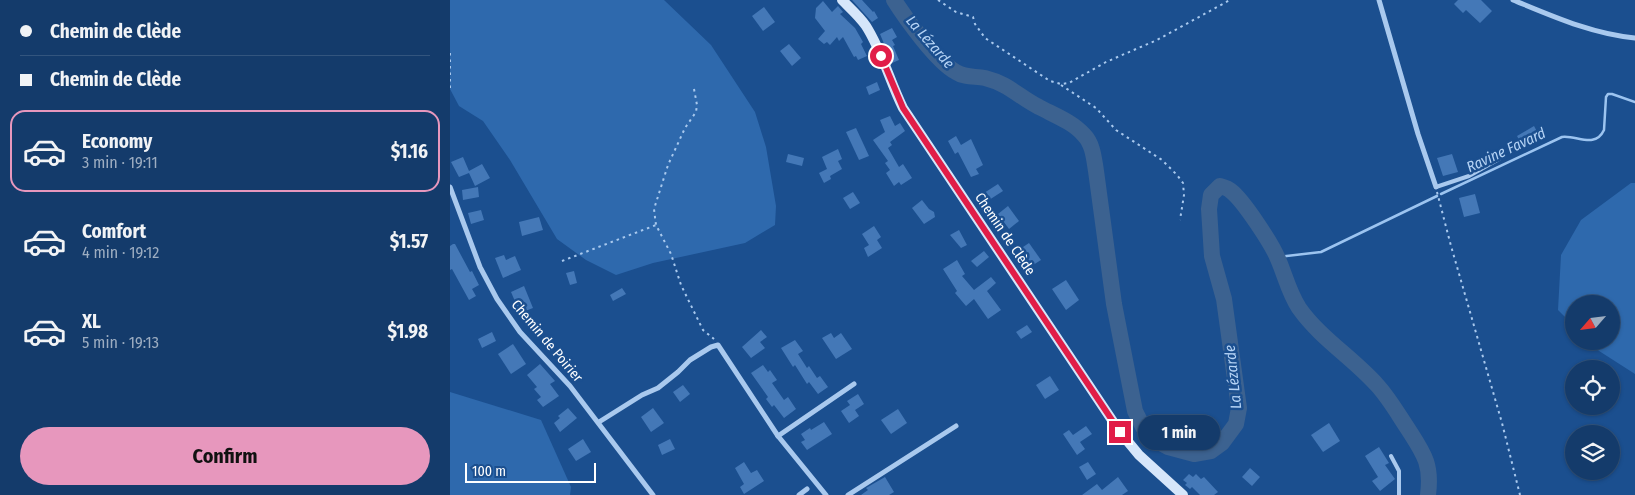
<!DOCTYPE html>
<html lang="en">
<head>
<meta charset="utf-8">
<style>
	:root { --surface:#143b6b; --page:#214673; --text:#f1f3f6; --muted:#9dadc1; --line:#33557e; --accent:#e797bd }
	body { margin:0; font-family:"Fira Sans Condensed",sans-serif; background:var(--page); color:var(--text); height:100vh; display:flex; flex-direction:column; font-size:19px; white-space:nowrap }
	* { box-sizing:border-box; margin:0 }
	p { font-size:16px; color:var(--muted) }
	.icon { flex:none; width:28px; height:28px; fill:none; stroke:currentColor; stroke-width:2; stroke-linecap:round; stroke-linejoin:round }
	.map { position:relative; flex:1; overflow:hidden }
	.details { display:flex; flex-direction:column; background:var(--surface); width:450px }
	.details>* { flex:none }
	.banner { display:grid; align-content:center; height:110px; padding:0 20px; background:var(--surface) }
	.needle { width:32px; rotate:242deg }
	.controls { position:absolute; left:1115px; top:295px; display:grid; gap:10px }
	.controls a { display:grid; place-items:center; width:55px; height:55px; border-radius:50%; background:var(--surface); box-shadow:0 1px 4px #0004,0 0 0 1px var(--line); font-size:25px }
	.scale { position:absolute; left:15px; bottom:12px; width:131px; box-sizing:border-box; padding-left:5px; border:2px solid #fff; border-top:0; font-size:14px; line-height:18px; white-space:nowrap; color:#fff; -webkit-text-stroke:4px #1b4f8f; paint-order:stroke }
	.end { position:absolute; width:22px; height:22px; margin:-11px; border:6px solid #e11d48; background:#fff; box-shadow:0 0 0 2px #fff }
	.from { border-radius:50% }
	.bubble { position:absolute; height:35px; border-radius:18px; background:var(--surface); box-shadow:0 1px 4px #0004,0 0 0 1px var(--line); font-size:16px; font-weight:700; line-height:35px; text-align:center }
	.banner b { display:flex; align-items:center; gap:18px; height:48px; font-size:19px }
	.banner b+b { border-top:1px solid var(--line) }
	.banner i { width:12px; height:12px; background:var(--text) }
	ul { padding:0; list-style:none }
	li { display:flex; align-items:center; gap:15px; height:82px; margin:0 10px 8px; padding:0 10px; border:2px solid transparent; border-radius:15px }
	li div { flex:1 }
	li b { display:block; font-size:19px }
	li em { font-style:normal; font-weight:700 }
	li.active { border-color:var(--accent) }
	li>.icon { width:45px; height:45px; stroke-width:1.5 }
	.cta { display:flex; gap:10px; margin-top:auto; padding:10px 20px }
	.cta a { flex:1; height:58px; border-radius:30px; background:var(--accent); color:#111; font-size:20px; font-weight:700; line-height:58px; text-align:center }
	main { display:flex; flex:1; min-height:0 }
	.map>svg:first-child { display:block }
	.green { fill:#2e69ad }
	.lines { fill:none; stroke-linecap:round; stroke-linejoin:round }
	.stream { stroke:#9cc4f0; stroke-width:2.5 }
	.river { stroke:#3c6290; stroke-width:16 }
	.building { fill:#4478b7 }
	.path { stroke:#a9c9ee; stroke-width:2; stroke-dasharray:2.5 4; stroke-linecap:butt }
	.service { stroke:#a9c9ee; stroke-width:4 }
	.minor { stroke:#a9c9ee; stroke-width:5 }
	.secondary { stroke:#d6e6fa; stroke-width:10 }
	.route { stroke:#e11d48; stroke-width:6 }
	.labels { text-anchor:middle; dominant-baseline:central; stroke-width:5; stroke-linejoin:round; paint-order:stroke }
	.street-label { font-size:14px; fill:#fff; stroke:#1b4f8f }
	.water-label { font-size:15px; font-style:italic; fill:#b5d3f5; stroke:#1b4f8f }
</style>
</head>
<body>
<main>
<section class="details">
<div class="banner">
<b><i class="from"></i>Chemin de Clède</b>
<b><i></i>Chemin de Clède</b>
</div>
<ul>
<li class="active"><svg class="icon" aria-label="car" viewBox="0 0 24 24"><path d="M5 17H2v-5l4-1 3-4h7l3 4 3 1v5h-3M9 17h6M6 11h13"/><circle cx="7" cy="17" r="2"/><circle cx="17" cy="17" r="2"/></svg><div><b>Economy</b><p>3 min · 19:11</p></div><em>$1.16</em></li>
<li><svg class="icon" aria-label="car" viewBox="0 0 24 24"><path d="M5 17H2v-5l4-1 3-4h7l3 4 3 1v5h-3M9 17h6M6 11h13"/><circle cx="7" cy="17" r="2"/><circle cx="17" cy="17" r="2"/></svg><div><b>Comfort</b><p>4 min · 19:12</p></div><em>$1.57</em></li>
<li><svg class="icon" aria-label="car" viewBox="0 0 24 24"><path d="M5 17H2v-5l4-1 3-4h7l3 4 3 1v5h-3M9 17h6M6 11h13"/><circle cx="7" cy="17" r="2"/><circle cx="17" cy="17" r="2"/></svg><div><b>XL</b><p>5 min · 19:13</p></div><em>$1.98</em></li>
</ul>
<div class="cta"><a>Confirm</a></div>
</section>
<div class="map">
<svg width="1185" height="495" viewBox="0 0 1185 495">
	<rect width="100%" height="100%" fill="#1b4f8f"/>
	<g class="green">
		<polygon points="0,0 214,0 261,45 305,112 316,147 326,206 325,225 295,243 203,263 166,275 136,260 107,239 60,160 33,121 9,106 0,89"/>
		<polygon points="1181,183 1185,183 1185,374 1146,349 1138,341 1161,341 1161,304 1124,304 1124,326 1108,310 1111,255 1131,220"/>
		<polygon points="0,392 91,420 121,487 120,495 0,495"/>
	</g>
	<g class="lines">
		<g class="stream">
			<path d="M991,194L1112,137C1127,135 1145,149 1154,130L1156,97L1158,94H1162L1185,102"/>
			<polyline points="828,257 871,252 987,196"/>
		</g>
		<path class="river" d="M444,0C456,19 487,62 506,72C515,78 525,76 535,78C559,84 569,97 589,107C604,115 623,122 634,135C643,144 644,159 646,171L664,304L685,411L693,427L705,440L718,447L744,454L761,451L772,443L786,424L789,408L774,299L762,256L759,209L761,195L770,186C774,187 778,188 781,191C793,200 822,244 828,259C835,275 839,293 849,308C870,338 903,358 927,385C939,398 948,414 958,429C974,454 982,464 978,495"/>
	</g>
	<g class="building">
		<polygon points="402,0 412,0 423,12 424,11 428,18 422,22"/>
		<polygon points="1008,0 1031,0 1042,11 1030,23 1016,10 1013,13 1004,4"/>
		<polygon points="373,1 382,12 388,6 393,12 390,14 405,28 413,42 411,44 417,56 408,60 406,56 404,57 393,37 389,41 387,37 380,45 377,42 374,44 368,39 375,31 365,18 366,8"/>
		<polygon points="314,7 325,22 313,31 302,16"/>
		<polygon points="442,28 447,37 442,40 445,45 443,46 449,60 442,63 430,34"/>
		<polygon points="339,44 351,58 342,66 330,51"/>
		<polygon points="427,82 430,90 419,95 416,87"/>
		<polygon points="440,116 445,126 450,123 455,131 440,142 442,145 438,148 449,167 453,164 462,178 451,185 449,182 444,186 436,173 440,170 435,163 438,161 423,140 435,132 430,120"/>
		<polygon points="1084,126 1091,139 1074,149 1067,136"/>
		<polygon points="406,128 419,156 409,160 396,132"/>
		<polygon points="506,136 511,145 521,139 533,165 526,169 529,174 521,177 508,152 505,154 498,141"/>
		<polygon points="388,149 392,159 388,161 392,169 380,176 381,179 374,183 369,173 377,169 372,157"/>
		<polygon points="338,154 354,158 352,166 336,162"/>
		<polygon points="1002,154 1008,172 993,176 987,158"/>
		<polygon points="13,157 19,171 32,164 40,178 25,186 19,173 9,177 1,162"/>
		<polygon points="548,184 553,191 539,200 534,193"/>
		<polygon points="28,187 29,197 13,200 12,190"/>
		<polygon points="403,192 410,203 400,209 393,198"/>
		<polygon points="1025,194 1030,213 1014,217 1009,198"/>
		<polygon points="472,200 479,209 484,212 485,217 474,224 462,208"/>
		<polygon points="558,206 569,221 559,229 548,214"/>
		<polygon points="31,210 34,220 21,224 18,213"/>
		<polygon points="89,217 93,230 72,236 69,222"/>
		<polygon points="424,226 431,237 427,240 432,248 418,257 414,248 419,245 412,234"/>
		<polygon points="509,230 517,245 511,248 500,235"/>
		<polygon points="579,243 591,260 583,265 570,249"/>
		<polygon points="3,244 5,244 20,272 22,271 29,285 22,289 26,296 19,300 2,269 0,270 0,246"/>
		<polygon points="534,251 539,257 527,267 521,261"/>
		<polygon points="54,255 56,260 65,256 71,270 53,278 45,258"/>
		<polygon points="507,260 515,274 512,276 524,290 541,277 546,283 537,291 551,310 538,319 524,299 516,306 505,293 507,291 493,269"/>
		<polygon points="124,271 127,283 120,285 116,273"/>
		<polygon points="616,280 629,300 616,310 602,289"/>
		<polygon points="74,286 83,308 70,313 61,292"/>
		<polygon points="172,288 176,294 163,301 160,295"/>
		<polygon points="577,325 582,332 571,339 566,332"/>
		<polygon points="311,330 317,337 310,342 315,348 301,358 292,347"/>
		<polygon points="42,332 46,341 32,348 28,339"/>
		<polygon points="381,333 384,338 391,333 402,349 386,359 372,338"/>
		<polygon points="345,340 353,351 348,354 357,368 359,366 367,378 370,376 378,387 368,394 359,382 357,384 345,365 343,367 331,348"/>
		<polygon points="63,344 76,364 61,374 48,354"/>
		<polygon points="90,364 105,381 100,384 109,396 93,407 87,400 91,397 84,389 87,387 77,375"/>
		<polygon points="313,365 318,372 320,370 327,380 322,383 334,400 338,397 346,409 334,418 324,405 322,407 316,399 318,397 301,373"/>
		<polygon points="600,376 609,390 595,399 586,385"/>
		<polygon points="233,385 240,394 230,402 223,392"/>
		<polygon points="408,394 414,404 405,410 409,416 399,423 391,411 400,405 397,401"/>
		<polygon points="118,408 127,418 110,432 104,423 110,418 108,416"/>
		<polygon points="203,408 214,423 201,432 191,417"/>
		<polygon points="448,409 457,423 441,434 431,420"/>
		<polygon points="374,422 382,434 357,450 351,442 355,440 351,434 360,428 361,430"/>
		<polygon points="879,423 890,441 873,452 861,435"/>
		<polygon points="636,426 642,434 630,442 635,449 627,455 613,434 619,430 623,435"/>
		<polygon points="133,439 141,452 126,461 118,449"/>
		<polygon points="220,439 225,449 212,455 208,445"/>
		<polygon points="929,447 939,463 935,465 945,479 930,491 922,481 928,477 915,456"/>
		<polygon points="294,462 301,473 307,470 314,481 294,494 290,487 294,484 285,468"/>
		<polygon points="638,462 646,474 637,480 629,467"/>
		<polygon points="800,468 810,477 802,486 792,477"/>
		<polygon points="739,474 743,477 746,474 751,479 754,477 768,492 764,495 750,495 742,487 740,489 735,485 737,483 733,480"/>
		<polygon points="435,477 444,492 439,495 411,495 418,490 416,488"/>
		<polygon points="668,477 678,491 672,495 632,495 647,484 652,490"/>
	</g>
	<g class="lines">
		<g class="path">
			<polyline points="488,0 506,12 523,17 525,24 535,38 600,81 611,84 619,83 656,62 707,40 780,0"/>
			<polyline points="0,53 0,88"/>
			<polyline points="611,85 646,108 666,130 712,160 727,175 733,183 734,195 730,220"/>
			<polyline points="244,89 247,105 246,112 235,128 218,165 204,209 206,225 221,254 231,285 253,330 264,339"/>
			<polyline points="987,192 1001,246 1052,423 1070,495"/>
			<polyline points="112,261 206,225"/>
		</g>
		<g class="service">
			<polyline points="986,187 1019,176 1049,159"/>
			<polyline points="941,456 949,471 949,495"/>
		</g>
		<g class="minor">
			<polyline points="929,0 968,134 986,187"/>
			<path d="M1063,0C1102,16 1142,34 1185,38"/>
			<polyline points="0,187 30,267 47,299 70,332 120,386 203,495"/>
			<polyline points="149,422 192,395 208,388 228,372 240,360 261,347 268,345 328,436 376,495"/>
			<polyline points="328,436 404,384"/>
			<polyline points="349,495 357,489"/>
			<polyline points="398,495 506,426"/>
		</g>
		<path class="secondary" d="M392,0C400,8 410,17 416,26C432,51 440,82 453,108L670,432L689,455L733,495"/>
	</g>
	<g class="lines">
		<polyline class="route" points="431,56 453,108 670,432"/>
	</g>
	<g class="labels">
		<g class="street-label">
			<text transform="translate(555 234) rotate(56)">Chemin de Clède</text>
			<text transform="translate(97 341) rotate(50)">Chemin de Poirier</text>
		</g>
		<g class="water-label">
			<text transform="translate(480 42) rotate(49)">La Lézarde</text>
			<text transform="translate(1056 150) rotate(-25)">Ravine Favard</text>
			<text transform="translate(783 377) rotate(-96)">La Lézarde</text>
		</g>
	</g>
</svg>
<div class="controls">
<a><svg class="needle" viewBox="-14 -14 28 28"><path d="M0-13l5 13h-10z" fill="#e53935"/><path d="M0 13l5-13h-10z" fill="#9dadc1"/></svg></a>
<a><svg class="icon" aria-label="locate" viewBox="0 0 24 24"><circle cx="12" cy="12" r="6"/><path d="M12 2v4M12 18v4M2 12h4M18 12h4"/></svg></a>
<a><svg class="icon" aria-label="layers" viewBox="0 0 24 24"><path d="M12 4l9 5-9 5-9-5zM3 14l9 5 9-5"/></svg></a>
</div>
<div class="scale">100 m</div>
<i class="end from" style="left:431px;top:56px"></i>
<i class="end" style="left:670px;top:432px"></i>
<div class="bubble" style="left:688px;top:415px;width:82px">1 min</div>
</div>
</main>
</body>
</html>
